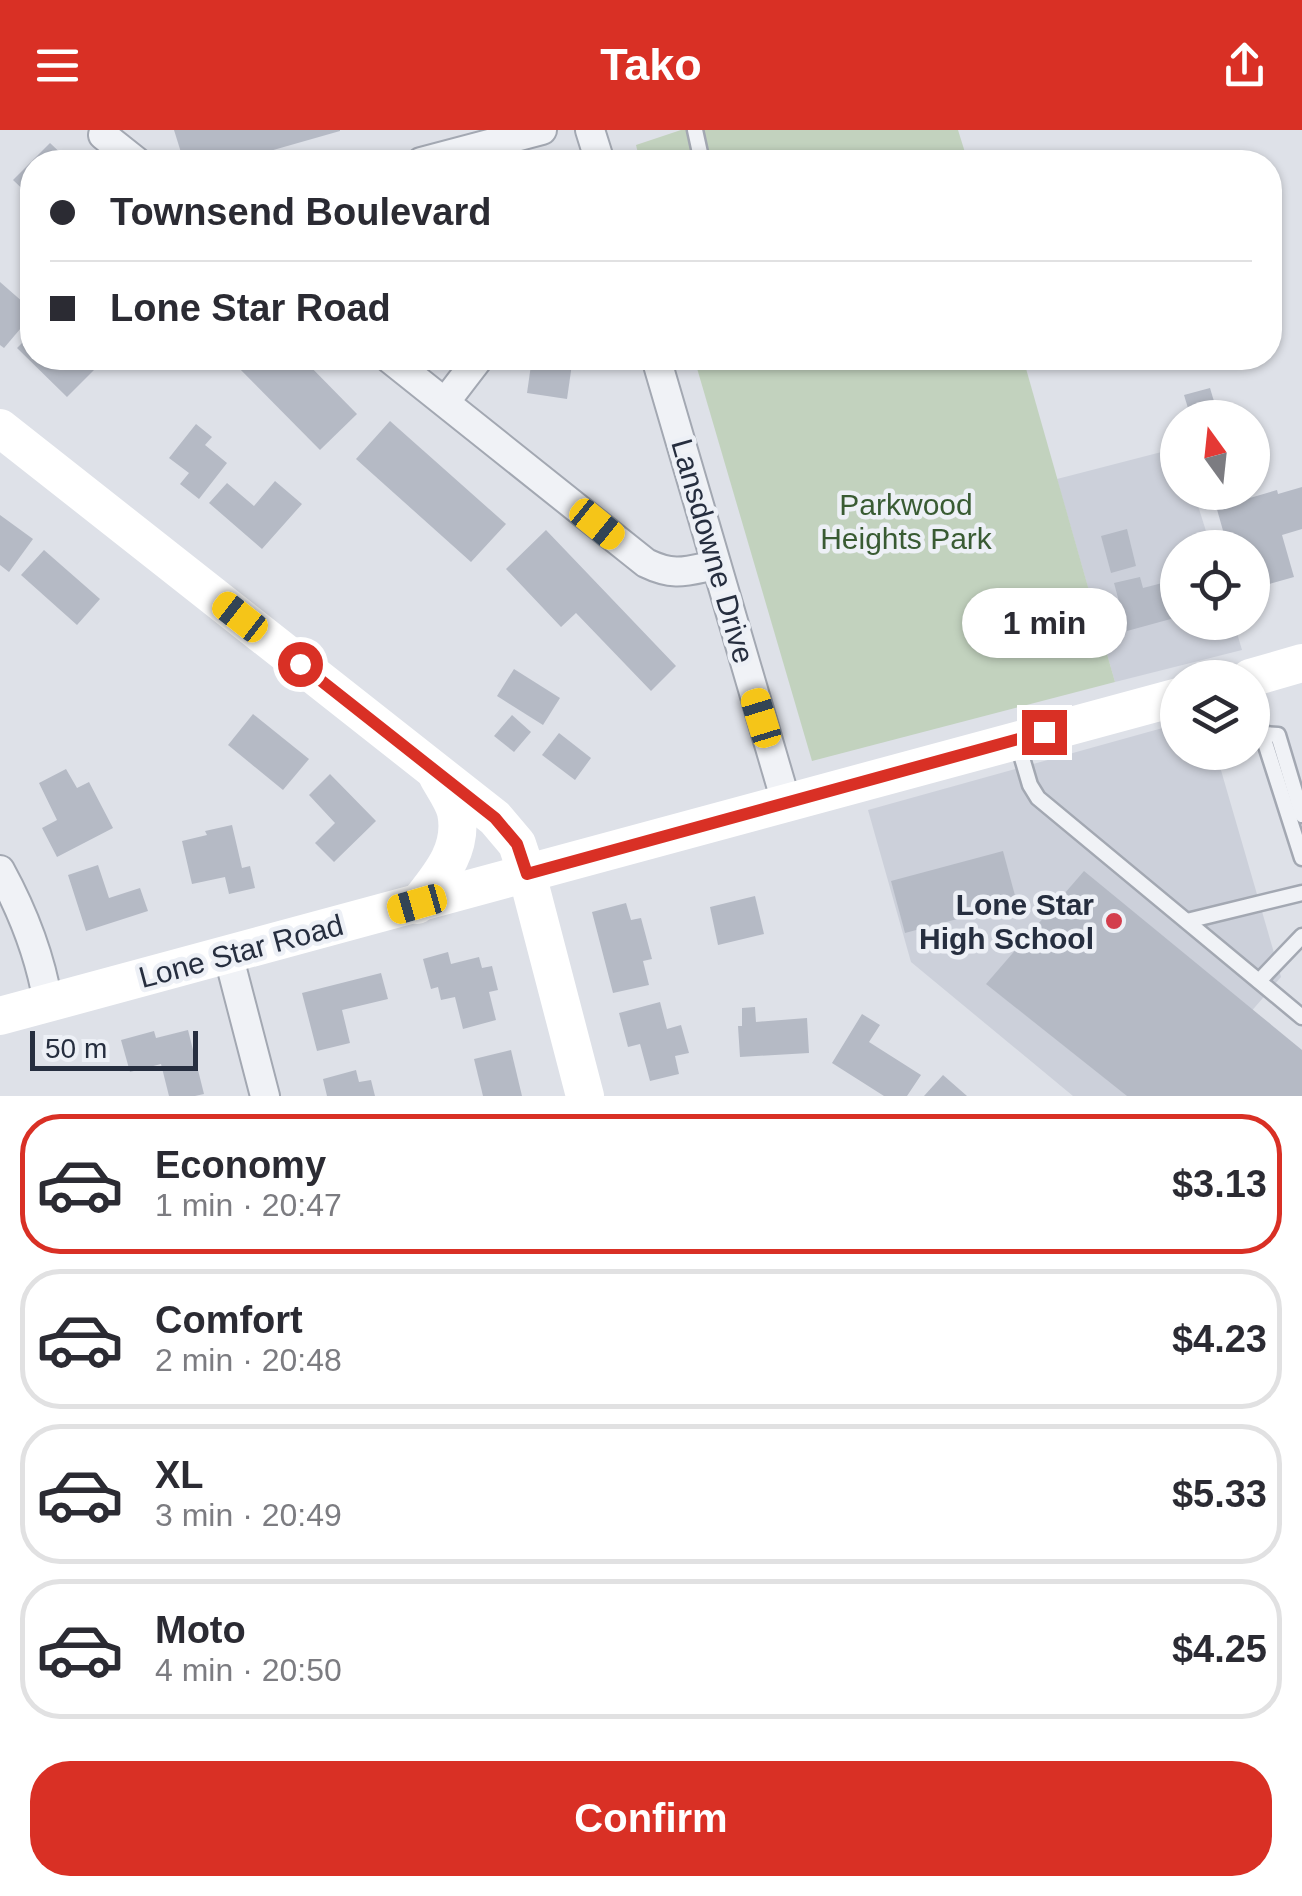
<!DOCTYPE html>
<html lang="en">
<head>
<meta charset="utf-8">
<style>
	:root { --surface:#fff; --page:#f7f7f7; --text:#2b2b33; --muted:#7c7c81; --line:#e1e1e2; --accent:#d93025 }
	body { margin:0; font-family:Arial,sans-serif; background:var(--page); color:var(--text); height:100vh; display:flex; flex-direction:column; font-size:38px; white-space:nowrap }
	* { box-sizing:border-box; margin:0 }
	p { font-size:32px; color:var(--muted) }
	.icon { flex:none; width:55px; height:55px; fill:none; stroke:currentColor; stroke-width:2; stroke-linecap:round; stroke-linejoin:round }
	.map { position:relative; height:966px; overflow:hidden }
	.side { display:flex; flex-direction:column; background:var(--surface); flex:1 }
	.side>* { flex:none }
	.hud { position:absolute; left:20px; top:20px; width:1262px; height:220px; border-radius:40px; box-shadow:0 2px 8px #0004; display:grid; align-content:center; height:220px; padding:0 30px; background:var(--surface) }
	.needle { width:65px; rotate:345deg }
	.fabs { position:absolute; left:1160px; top:270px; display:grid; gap:20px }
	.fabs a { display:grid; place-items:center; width:110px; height:110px; border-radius:50%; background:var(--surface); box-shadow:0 2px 8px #0004; font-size:50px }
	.scale { position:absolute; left:30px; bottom:25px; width:168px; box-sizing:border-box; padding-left:10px; border:5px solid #262e3f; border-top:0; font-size:28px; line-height:35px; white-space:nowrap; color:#262e3f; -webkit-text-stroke:8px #edf0f6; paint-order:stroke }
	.end { position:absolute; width:45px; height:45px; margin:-22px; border:12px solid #d93025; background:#fff; box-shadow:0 0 0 5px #fff }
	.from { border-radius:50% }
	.bubble { position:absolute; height:70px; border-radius:35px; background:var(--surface); box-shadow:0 2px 8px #0004; font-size:32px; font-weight:800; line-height:70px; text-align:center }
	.car { position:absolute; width:30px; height:60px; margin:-30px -15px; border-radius:12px; box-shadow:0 0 8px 2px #0007; background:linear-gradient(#f5c518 24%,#345 0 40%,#f5c518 0 76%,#345 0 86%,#f5c518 0) }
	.hud b { display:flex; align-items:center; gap:35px; height:95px; font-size:38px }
	.hud b+b { border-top:2px solid var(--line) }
	.hud i { width:25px; height:25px; background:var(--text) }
	ul { padding:18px 0 0; list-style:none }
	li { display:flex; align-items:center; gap:30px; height:140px; margin:0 20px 15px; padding:0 10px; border:5px solid var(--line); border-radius:40px }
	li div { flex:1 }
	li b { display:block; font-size:38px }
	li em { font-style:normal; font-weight:800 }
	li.active { border-color:var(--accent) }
	li>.icon { width:90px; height:90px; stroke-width:1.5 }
	.cta { display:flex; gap:20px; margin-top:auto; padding:20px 30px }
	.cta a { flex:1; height:115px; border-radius:40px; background:var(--accent); color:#fff; font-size:40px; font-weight:800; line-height:115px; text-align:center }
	header { display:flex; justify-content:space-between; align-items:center; height:130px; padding:0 30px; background:var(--accent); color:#fff; font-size:45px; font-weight:800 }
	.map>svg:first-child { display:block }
	.built { fill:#ccd0da }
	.green { fill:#c2d2be }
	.building { fill:#b5bac5 }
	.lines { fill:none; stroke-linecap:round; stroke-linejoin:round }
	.lane-casing { stroke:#a3a8b2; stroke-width:19 }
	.street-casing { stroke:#a3a8b2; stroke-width:32 }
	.lane { stroke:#f0f2f6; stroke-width:14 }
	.street { stroke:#f0f2f6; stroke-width:28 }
	.secondary { stroke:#fff; stroke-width:38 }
	.route { stroke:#d93025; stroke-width:12 }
	.poi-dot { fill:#d33d4c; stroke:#edf0f6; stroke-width:4 }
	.labels { text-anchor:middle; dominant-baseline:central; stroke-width:9; stroke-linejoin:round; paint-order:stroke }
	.park-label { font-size:30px; fill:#395b33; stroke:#edf0f6 }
	.street-label { font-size:30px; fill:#262e3f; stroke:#edf0f6 }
	.poi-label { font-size:30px; font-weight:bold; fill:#262e3f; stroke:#edf0f6; text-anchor:end }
</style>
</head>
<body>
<header><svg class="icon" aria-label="menu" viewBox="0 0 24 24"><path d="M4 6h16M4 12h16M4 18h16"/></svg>Tako<svg class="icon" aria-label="share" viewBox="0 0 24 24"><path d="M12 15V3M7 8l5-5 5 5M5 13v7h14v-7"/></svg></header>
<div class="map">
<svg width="1302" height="966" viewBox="0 0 1302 966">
	<rect width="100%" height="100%" fill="#dee1e8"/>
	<g class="built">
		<polygon points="1177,318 1178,362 1194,363 1211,417 1178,418 1178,492 1234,493 1242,520 1115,552 1057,349"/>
		<polygon points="1177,594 1178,622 1216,623 1281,847 1178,966 1073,966 911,832 868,680"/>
	</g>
	<g class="green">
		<polygon points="681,0 958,0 968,32 640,32 636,15"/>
		<polygon points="694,228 1023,228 1115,552 812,631"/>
	</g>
	<g class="building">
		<polygon points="174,0 340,0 340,1 231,32 184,32"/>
		<polygon points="50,13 70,32 32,32 32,68 13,50"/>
		<polygon points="0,152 32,180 32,185 4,218 0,215"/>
		<polygon points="32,203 32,228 93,228 100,234 67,267 17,218"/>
		<polygon points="229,228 302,228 357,284 320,320"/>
		<polygon points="532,228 572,234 567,269 527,263"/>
		<polygon points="1210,258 1219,288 1191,288 1184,265"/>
		<polygon points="390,291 506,394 471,432 356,329"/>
		<polygon points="196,294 212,307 205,315 227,333 199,369 180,354 189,343 169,328"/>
		<polygon points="275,351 302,374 262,419 209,373 227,353 254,376"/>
		<polygon points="1302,357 1302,399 1282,405 1294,447 1252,459 1252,418 1228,418 1212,362 1241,362 1243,370 1277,360 1278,364"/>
		<polygon points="0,385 33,409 9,442 0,435"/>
		<polygon points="1127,399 1136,436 1111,443 1101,406"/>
		<polygon points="546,400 676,536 651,561 576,483 561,497 506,439"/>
		<polygon points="44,420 100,469 77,495 21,445"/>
		<polygon points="1140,447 1143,458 1178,449 1178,487 1127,501 1114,453"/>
		<polygon points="514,539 560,568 543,595 497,566"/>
		<polygon points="253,584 309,629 283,660 228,615"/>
		<polygon points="512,585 531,602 514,622 494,606"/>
		<polygon points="559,603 591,628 575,650 542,625"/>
		<polygon points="66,639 77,658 89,652 113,698 57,727 42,698 57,690 39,653"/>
		<polygon points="330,644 376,691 334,732 315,713 335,693 309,665"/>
		<polygon points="232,695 242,738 250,736 255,758 229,764 225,747 192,754 182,711 207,705 205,701"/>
		<polygon points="1003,721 1017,773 905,803 891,751"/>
		<polygon points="98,735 109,768 140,758 148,781 86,801 68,745"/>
		<polygon points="1084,741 1302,920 1302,966 1127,966 986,854"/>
		<polygon points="755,766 764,804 718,815 710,777"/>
		<polygon points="626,773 631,790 641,788 652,829 643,831 649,855 613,863 592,782"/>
		<polygon points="448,822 451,834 479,827 482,838 492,836 498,860 489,862 496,890 463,899 455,867 441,870 438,857 431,859 423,829"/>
		<polygon points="381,843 388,869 342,880 350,913 317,921 302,863"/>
		<polygon points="660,872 667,899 681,895 689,923 675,926 679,944 650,951 640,914 628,917 619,883"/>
		<polygon points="755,877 756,892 807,888 809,923 740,927 738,896 742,896 742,878"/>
		<polygon points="862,884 880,895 869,912 921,945 907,966 884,966 832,933"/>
		<polygon points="188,900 204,964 195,966 169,966 161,934 130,942 121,910 154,901 156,908"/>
		<polygon points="511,920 522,966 483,966 474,929"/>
		<polygon points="356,940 359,952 371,950 375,966 327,966 323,949"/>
		<polygon points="943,945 967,966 924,966"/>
	</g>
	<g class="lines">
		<defs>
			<g id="lane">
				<polyline points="695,0 702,32"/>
				<polyline points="1252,572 1302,728"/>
				<polyline points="1263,604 1278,605 1302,685"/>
				<polyline points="1017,611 1030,655 1038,668 1302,887"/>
				<polyline points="1187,791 1302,763"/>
				<polyline points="1259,851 1302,806"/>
			</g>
			<g id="street">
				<polyline points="590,0 600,32"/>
				<polyline points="103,5 137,32"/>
				<polyline points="421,32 542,0"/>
				<path d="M389,228L646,433C675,447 686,441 716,435"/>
				<polyline points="656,228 786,672"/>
				<polyline points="446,271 479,228"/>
				<path d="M0,740C23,782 40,825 48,873"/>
				<polyline points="228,824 265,966"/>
			</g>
		</defs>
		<use href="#lane" class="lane-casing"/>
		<use href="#street" class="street-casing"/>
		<use href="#lane" class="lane"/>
		<use href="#street" class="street"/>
		<g class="secondary">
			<polyline points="0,298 495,688 517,714 527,744 585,966"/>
			<polyline points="1250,548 1302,533"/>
			<path d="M417,775C439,747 464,720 456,682C453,670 444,658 438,647"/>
			<polyline points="0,886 1178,567"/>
		</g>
	</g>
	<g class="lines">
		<polyline class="route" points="300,534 495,688 517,714 527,744 1044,602"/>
	</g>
	<circle class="poi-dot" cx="1114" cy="791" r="10"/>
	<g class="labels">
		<g class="park-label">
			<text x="906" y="374">Parkwood<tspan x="906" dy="34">Heights Park</tspan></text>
		</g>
		<g class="street-label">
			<text transform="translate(713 421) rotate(74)">Lansdowne Drive</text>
			<text transform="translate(241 821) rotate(-15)">Lone Star Road</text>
		</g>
		<g class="poi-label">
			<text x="1094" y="774">Lone Star<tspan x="1094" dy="34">High School</tspan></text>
		</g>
	</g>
</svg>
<div class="fabs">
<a><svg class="needle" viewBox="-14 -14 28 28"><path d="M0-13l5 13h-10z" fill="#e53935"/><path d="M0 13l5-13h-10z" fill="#7c7c81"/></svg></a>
<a><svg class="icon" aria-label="locate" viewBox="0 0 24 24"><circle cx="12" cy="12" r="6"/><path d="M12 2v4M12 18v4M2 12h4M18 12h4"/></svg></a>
<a><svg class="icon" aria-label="layers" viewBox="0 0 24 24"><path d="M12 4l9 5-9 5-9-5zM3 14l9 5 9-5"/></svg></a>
</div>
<div class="scale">50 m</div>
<i class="end from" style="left:300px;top:534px"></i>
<i class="end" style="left:1044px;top:602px"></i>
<div class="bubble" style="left:962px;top:458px;width:165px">1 min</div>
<i class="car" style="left:597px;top:394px;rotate:129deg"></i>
<i class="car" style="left:240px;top:487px;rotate:308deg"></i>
<i class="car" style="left:761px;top:588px;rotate:343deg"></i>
<i class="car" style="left:417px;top:774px;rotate:254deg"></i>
<div class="hud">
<b><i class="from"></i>Townsend Boulevard</b>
<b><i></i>Lone Star Road</b>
</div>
</div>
<section class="side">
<ul>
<li class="active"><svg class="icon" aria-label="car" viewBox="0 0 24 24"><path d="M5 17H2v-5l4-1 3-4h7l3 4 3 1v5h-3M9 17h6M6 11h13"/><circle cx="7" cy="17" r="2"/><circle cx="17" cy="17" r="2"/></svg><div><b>Economy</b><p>1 min · 20:47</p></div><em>$3.13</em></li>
<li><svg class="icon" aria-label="car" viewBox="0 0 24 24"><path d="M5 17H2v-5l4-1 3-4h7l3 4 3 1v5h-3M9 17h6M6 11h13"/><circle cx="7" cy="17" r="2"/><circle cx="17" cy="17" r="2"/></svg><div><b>Comfort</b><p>2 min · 20:48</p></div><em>$4.23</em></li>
<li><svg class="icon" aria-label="car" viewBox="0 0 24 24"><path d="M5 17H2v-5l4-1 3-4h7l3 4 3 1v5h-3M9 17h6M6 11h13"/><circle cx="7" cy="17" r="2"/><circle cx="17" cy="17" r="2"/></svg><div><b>XL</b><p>3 min · 20:49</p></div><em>$5.33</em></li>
<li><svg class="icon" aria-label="car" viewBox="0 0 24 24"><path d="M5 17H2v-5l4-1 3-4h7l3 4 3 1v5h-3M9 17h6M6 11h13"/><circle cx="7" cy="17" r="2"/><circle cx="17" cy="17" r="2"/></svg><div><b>Moto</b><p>4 min · 20:50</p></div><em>$4.25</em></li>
</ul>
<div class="cta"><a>Confirm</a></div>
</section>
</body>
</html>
